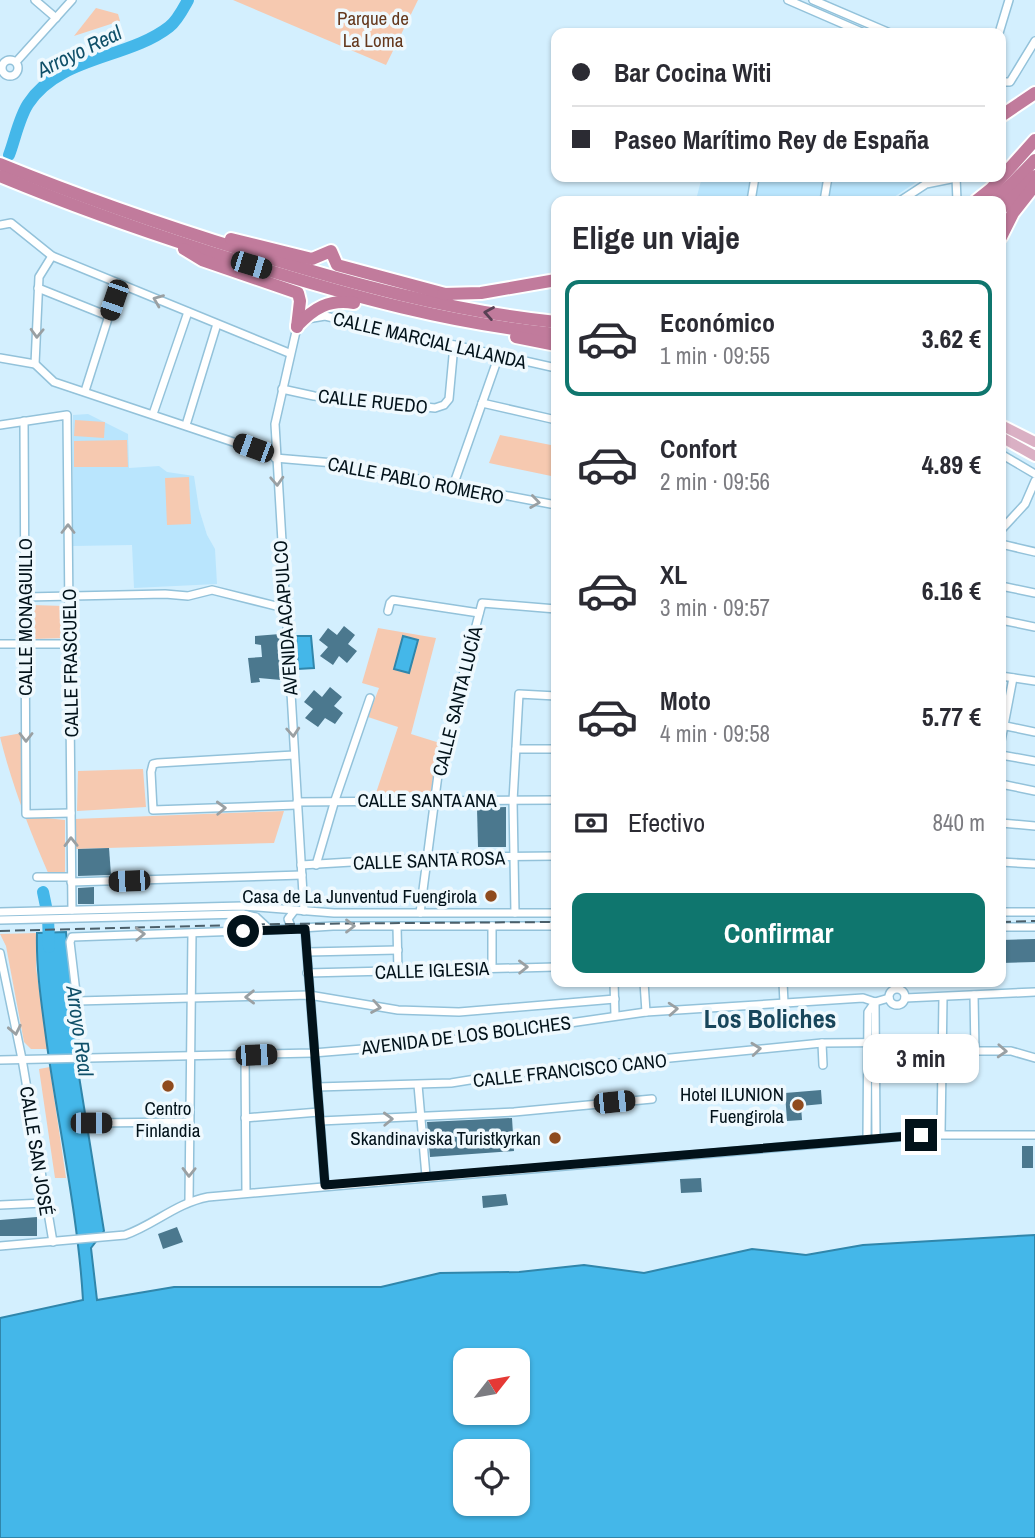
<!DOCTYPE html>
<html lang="es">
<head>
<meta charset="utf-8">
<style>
	:root { --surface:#fff; --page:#f7f7f7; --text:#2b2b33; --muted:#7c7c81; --line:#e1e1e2; --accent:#0f766e }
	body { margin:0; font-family:"Archivo Narrow",sans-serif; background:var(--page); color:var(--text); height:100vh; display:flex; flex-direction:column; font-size:26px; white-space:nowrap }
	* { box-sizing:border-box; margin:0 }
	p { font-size:23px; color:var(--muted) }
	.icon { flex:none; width:38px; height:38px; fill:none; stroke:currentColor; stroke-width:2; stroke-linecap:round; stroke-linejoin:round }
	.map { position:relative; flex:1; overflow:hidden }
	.details { position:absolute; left:551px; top:196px; width:455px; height:791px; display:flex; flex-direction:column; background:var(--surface); border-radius:14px; box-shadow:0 2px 5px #0004 }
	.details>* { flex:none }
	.hud { position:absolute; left:551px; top:28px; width:455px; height:154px; border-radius:14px; box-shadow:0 2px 5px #0004; display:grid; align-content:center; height:154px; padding:0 21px; background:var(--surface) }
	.needle { width:46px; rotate:59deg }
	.tools { position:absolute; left:453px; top:1348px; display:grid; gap:14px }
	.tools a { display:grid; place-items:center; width:77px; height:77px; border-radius:14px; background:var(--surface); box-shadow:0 2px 5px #0004; font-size:35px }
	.end { position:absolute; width:32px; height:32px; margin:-16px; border:9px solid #02121a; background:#fff; box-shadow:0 0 0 4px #fff }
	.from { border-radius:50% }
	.bubble { position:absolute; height:49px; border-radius:14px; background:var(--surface); box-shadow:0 2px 5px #0004; font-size:23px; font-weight:700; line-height:49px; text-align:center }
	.car { position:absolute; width:21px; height:42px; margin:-21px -10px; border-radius:9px; box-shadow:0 0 5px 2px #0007; background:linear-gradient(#222 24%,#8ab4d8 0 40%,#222 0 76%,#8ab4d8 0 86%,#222 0) }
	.hud b { display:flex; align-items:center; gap:24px; height:66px; font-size:26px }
	.hud b+b { border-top:2px solid var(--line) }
	.hud i { width:18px; height:18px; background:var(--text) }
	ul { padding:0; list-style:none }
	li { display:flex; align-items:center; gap:21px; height:116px; margin:0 14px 10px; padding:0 7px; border:4px solid transparent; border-radius:14px }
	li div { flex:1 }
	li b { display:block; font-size:26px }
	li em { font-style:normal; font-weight:700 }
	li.current { border-color:var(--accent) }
	li>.icon { width:63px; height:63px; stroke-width:1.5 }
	h2 { padding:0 21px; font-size:32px; line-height:84px }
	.pay { display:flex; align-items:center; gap:18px; height:77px; padding:0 21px; font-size:26px }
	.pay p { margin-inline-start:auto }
	.button { display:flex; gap:14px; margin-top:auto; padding:14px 21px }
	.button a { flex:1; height:80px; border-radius:14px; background:var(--accent); color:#fff; font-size:28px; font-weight:700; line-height:80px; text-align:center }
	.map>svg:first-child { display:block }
	.built { fill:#b9e5fd }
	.green { fill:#f6c9b0 }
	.water { fill:#44b7e9; stroke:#3086ab; stroke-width:2; fill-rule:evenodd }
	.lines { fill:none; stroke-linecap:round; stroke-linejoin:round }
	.river { stroke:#44b7e9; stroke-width:12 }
	.building { fill:#4b788e }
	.street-casing { stroke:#93c2da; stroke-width:10 }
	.primary-casing { stroke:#fff; stroke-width:14 }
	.highway-casing { stroke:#fff; stroke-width:16 }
	.street { stroke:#fff; stroke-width:7 }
	.primary { stroke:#dab0c4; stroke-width:10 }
	.highway { stroke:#c17b9c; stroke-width:12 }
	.rail { stroke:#4b5f6a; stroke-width:2; stroke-dasharray:10 5; stroke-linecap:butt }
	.oneway { stroke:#9aa0a3 }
	.oneway2 { stroke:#584154 }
	.route { stroke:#02121a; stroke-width:9 }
	.poi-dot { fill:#8f4b1e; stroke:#eff9fe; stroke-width:2.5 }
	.labels { text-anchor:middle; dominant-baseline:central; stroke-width:7; stroke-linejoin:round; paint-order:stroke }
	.park-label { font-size:19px; fill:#65391e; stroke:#eff9fe }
	.street-label { font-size:19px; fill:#02121a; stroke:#eff9fe }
	.poi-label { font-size:19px; fill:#02121a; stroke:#eff9fe; text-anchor:end }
	.water-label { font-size:21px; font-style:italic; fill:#0f4f68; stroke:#eff9fe }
	.district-label { font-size:26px; font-weight:bold; fill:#18465b; stroke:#eff9fe }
</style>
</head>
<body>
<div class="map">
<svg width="1035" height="1538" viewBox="0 0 1035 1538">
	<rect width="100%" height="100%" fill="#d3effe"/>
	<g class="built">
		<polygon points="702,177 924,177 888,201 692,201 697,196"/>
		<polygon points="88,414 128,434 129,468 159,466 167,472 194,476 199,509 207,535 215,549 217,584 134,588 132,545 73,546 73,415"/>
	</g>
	<g class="green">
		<polygon points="233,0 418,0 386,65"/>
		<polygon points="96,8 118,14 120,21 74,36"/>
		<polygon points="75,420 105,422 104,438 74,436"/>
		<polygon points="500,435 556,446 556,477 489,463"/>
		<polygon points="127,440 128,467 74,467 74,441"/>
		<polygon points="189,477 191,524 167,525 165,478"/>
		<polygon points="32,605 64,606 65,638 33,639"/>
		<polygon points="378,628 436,638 411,734 443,744 434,769 431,792 376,793 398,727 368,717 379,688 362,683"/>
		<path d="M22,733L26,816L65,820V874L49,875C29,829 12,785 0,737Z"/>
		<polygon points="143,769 146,807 77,811 78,771"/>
		<polygon points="284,811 274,843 74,849 74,819"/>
		<polygon points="37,933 36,968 48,1049 31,1049 24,1042 6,946 0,934"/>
		<polygon points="50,1067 50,1070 66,1178 55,1178 39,1069"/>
	</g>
	<g class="water">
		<polygon points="296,636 311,636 314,668 298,669"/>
		<polygon points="403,636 418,640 409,673 394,669"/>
		<path d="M66,932L80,1050L78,1070L104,1231L91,1248L97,1300L174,1287H381L440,1273L519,1272L584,1265L644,1273L752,1249L806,1255L863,1245L1035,1235V1538H0V1318L83,1300C78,1215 59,1130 47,1045C42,1007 36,971 37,933ZM466,1360H518V1412H466ZM466,1451H518V1503H466Z"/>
	</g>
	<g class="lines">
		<g class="river">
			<path d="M9,155C15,139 19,118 28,104C59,56 128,59 169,27C177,21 183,9 188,0"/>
			<polyline points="43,892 48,916 49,947"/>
		</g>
	</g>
	<g class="building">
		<polygon points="344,626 355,635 348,644 357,651 347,663 339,656 333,665 320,656 328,647 319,640 328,628 337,635"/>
		<polygon points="280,634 281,680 259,678 260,682 251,683 248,658 262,657 261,645 255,644 255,636"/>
		<polygon points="330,687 342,697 334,706 343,713 335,724 325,718 318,727 305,718 313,709 304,702 314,690 322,697"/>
		<polygon points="506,807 506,847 478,847 477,808"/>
		<polygon points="109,848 111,875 78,876 78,849"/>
		<polygon points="94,887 94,904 78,904 78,888"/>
		<polygon points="1035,939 1035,962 1001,963 1001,940"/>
		<polygon points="821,1090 822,1104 801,1106 802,1120 787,1121 785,1093"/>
		<polygon points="512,1118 514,1151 430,1157 427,1122"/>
		<rect x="1022" y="1146" width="11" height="22"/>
		<polygon points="701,1178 702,1192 681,1193 680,1179"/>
		<polygon points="506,1194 508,1205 483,1208 482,1196"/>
		<polygon points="37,1217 37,1236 0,1236 0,1220"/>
		<polygon points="177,1227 183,1242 163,1249 158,1234"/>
	</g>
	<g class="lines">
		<defs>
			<g id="street">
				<polyline points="35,0 56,18"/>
				<polyline points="788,0 864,33"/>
				<polyline points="813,0 890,33"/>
				<polyline points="999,33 1009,0"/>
				<circle cx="10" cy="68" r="8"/>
				<polyline points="16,62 72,0"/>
				<polyline points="1001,82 1010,82 1035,41"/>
				<polyline points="956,177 957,201"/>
				<polyline points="751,201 755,177"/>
				<polyline points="824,201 828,177"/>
				<polyline points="900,201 926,184 956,178"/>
				<polyline points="0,225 11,223 52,256 289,353"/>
				<polyline points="38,288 108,316"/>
				<polyline points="307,319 325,316 556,368"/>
				<polyline points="297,327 275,424 304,911"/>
				<polyline points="0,358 35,364 54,382 275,456"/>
				<polyline points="35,364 39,277 52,256"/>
				<polyline points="282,389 314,396 435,408 444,405 449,399 454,345"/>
				<polyline points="85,391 119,284"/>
				<polyline points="482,403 556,420"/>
				<polyline points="153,414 188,312"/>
				<polyline points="24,421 26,814 71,813"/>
				<polyline points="0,425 67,415 72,910"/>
				<polyline points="186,425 217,324"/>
				<polyline points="1001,454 1035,474"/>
				<polyline points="275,458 334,463 556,505"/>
				<polyline points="453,486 499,355"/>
				<polyline points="1001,530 1025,504 1035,481"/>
				<polyline points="1001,544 1035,552"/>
				<polyline points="1001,586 1035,593"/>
				<polyline points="26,597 165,594 188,596 212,590 284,608"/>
				<polyline points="388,611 390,603 393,600 479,613"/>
				<polyline points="1001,620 1035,627"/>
				<polyline points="0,644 69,644"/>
				<polyline points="1001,676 1035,681"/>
				<polyline points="1001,725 1035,732"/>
				<polyline points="1001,741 1013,678"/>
				<polyline points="516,749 556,749"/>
				<polyline points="294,755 158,763 153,764 151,772 153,810 297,805"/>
				<polyline points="1001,755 1035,761"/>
				<polyline points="1001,784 1035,791"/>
				<polyline points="297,802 556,800"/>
				<polyline points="1001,823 1035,826"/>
				<polyline points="1001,862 1035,864"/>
				<polyline points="301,865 436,857 556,856"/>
				<polyline points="316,865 335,800 370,698"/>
				<polyline points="37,877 71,877"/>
				<polyline points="71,882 302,875"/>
				<polyline points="0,912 243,906 334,913 556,913"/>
				<polyline points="1001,912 1035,912"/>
				<polyline points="420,913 439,767 482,603 556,609"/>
				<polyline points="515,913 513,801 519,694 556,696"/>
				<polyline points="0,920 243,914 256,917 270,930 333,926 556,926"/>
				<polyline points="397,926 398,972"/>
				<polyline points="492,926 492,968"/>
				<polyline points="1001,927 1035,927"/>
				<polyline points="292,929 288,919 294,911"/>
				<polyline points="305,929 325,1185"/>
				<polyline points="270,930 72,937 70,942 77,1001 309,995 398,1010 459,1012 615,999"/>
				<polyline points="307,952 398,950"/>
				<polyline points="0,953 22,1059 53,1242"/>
				<polyline points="307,973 556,967"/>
				<polyline points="614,982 615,1015"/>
				<polyline points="644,982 646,1012"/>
				<polyline points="783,982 784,1003"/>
				<circle cx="897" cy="997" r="8"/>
				<polyline points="974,995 975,1051 1011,1051 1035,1058"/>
				<polyline points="905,998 1035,992"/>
				<polyline points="875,1002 876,1138"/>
				<polyline points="822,1043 823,1065"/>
				<polyline points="245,1055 246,1193"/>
				<polyline points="0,1060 313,1053 424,1044 646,1012 863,998 875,1002 889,998"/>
				<polyline points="418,1085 426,1176"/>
				<polyline points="317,1087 451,1083 507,1074 822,1043 943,1042"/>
				<polyline points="245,1118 319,1112"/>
				<polyline points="320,1121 514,1112 652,1099"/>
				<polyline points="91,1123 189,1122"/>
				<polyline points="941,1133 943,997"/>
				<polyline points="867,1139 868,1012 875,1002"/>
				<polyline points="189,1201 192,933"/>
				<polyline points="0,1205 44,1203"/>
				<path d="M0,1246L125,1235C154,1225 176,1203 208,1197L921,1135H1035"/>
			</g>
			<g id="primary">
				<polyline points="1001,425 1035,442"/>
				<polyline points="1001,437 1035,456"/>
			</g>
			<g id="highway">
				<polyline points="1001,116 1035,93"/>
				<path d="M0,164C81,197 162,225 246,251C348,283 450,311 556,322"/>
				<path d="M0,176C82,210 166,239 251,265C351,296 452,324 556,334"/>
				<polyline points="976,201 991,189 1035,140"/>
				<polyline points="995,201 1035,160"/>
				<polyline points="1001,209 1035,176"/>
				<polyline points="1001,237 1013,213 1035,185"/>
				<polyline points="231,239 312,259 331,251 337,265 449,295"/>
				<polyline points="184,249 202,260 298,293 300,301 297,327"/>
				<polyline points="443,294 481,293 556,280"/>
				<path d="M297,326C314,308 329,299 354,303"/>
				<polyline points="516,337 556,345"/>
			</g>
		</defs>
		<use href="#street" class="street-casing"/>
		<use href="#primary" class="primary-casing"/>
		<use href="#highway" class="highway-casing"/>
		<use href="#street" class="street"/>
		<use href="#primary" class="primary"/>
		<use href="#highway" class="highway"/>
		<g class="rail">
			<polyline points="1001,922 1035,921"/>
			<polyline points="0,931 278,924 556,922"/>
		</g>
	</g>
	<defs><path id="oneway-chevron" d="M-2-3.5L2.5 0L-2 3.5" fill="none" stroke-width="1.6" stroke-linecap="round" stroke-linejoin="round" transform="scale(1.75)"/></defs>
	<g class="oneway">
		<use href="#oneway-chevron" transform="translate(158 300) rotate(-158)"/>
		<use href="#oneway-chevron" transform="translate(37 333) rotate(92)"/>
		<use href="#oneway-chevron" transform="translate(277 481) rotate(87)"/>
		<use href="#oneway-chevron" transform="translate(535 502) rotate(8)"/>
		<use href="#oneway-chevron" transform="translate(68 529) rotate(-90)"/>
		<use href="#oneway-chevron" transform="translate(293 732) rotate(86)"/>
		<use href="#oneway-chevron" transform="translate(26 737) rotate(90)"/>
		<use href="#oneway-chevron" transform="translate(221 808) rotate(-2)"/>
		<use href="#oneway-chevron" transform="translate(71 842) rotate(-91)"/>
		<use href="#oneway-chevron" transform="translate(350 926)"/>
		<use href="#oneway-chevron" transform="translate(140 934) rotate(-2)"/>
		<use href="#oneway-chevron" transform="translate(523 967) rotate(-1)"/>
		<use href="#oneway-chevron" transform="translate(250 997) rotate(179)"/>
		<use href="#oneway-chevron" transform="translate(376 1007) rotate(10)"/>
		<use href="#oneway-chevron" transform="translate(673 1009) rotate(-4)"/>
		<use href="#oneway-chevron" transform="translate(15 1030) rotate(78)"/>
		<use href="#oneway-chevron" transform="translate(756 1049) rotate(-6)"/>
		<use href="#oneway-chevron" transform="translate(1002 1051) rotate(3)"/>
		<use href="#oneway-chevron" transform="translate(388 1119) rotate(-2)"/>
		<use href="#oneway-chevron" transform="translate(189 1172) rotate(91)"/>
	</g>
	<use class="oneway2" href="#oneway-chevron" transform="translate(489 313) rotate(-170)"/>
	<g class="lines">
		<polyline class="route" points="243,931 305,929 325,1185 921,1135"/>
	</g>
	<g class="poi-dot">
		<circle cx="491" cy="896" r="7"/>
		<circle cx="168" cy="1086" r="7"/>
		<circle cx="798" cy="1105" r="7"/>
		<circle cx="555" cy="1138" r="7"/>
	</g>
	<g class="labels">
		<g class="park-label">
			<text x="373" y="18">Parque de<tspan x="373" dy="22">La Loma</tspan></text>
		</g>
		<g class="street-label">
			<text transform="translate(430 340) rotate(13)">CALLE MARCIAL LALANDA</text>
			<text transform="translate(373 401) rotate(6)">CALLE RUEDO</text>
			<text transform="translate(416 480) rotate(11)">CALLE PABLO ROMERO</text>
			<text transform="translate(25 617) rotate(-90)">CALLE MONAGUILLO</text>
			<text transform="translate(285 618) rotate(-94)">AVENIDA ACAPULCO</text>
			<text transform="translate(70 663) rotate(-91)">CALLE FRASCUELO</text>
			<text transform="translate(457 701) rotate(-76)">CALLE SANTA LUCÍA</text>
			<text x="427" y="800">CALLE SANTA ANA</text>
			<text transform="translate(429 860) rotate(-2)">CALLE SANTA ROSA</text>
			<text transform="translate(432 970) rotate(-2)">CALLE IGLESIA</text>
			<text transform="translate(466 1035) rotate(-7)">AVENIDA DE LOS BOLICHES</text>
			<text transform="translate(570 1070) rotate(-6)">CALLE FRANCISCO CANO</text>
			<text transform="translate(37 1151) rotate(81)">CALLE SAN JOSÉ</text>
		</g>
		<g class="poi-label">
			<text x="477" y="896">Casa de La Junventud Fuengirola</text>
			<text x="784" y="1094">Hotel ILUNION<tspan x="784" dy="22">Fuengirola</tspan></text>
			<text x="168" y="1108" text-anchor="middle">Centro<tspan x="168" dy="22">Finlandia</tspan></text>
			<text x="541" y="1138">Skandinaviska Turistkyrkan</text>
		</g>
		<g class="water-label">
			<text transform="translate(79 51) rotate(-26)">Arroyo Real</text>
			<text transform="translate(80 1031) rotate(82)">Arroyo Real</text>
		</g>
		<g class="district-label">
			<text x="770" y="1018">Los Boliches</text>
		</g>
	</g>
</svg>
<div class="tools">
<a><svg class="needle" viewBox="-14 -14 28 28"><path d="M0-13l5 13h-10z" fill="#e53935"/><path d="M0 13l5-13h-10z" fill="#7c7c81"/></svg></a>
<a><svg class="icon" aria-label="locate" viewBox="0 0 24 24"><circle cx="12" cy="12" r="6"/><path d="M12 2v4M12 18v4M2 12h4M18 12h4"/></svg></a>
</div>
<i class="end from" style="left:243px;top:931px"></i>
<i class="end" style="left:921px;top:1135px"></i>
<div class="bubble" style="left:863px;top:1034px;width:116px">3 min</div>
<i class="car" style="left:251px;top:265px;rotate:107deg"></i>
<i class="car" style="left:114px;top:300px;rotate:199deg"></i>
<i class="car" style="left:253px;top:448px;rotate:290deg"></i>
<i class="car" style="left:129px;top:881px;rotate:268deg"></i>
<i class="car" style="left:256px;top:1055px;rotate:88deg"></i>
<i class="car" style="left:614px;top:1102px;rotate:84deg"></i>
<i class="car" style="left:91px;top:1123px;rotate:90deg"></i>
<div class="hud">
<b><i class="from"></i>Bar Cocina Witi</b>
<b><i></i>Paseo Marítimo Rey de España</b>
</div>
<section class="details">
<h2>Elige un viaje</h2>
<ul>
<li class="current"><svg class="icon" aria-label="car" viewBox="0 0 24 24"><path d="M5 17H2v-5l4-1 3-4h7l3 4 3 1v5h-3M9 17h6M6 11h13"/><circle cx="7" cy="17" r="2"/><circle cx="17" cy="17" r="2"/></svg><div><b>Económico</b><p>1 min · 09:55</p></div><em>3.62 €</em></li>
<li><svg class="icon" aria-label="car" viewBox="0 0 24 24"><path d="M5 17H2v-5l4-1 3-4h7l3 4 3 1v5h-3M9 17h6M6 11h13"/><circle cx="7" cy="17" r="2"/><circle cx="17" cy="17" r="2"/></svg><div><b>Confort</b><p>2 min · 09:56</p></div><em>4.89 €</em></li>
<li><svg class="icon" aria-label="car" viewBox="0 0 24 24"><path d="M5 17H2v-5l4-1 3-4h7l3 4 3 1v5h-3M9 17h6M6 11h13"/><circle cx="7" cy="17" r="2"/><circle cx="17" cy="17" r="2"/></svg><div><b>XL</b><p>3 min · 09:57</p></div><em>6.16 €</em></li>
<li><svg class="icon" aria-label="car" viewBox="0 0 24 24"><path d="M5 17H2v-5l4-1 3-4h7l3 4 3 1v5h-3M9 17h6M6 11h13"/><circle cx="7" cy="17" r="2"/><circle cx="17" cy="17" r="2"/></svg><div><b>Moto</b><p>4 min · 09:58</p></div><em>5.77 €</em></li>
</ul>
<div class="pay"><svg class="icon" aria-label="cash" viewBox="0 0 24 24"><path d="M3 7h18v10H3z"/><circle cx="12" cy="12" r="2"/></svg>Efectivo<p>840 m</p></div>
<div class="button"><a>Confirmar</a></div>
</section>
</div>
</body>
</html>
